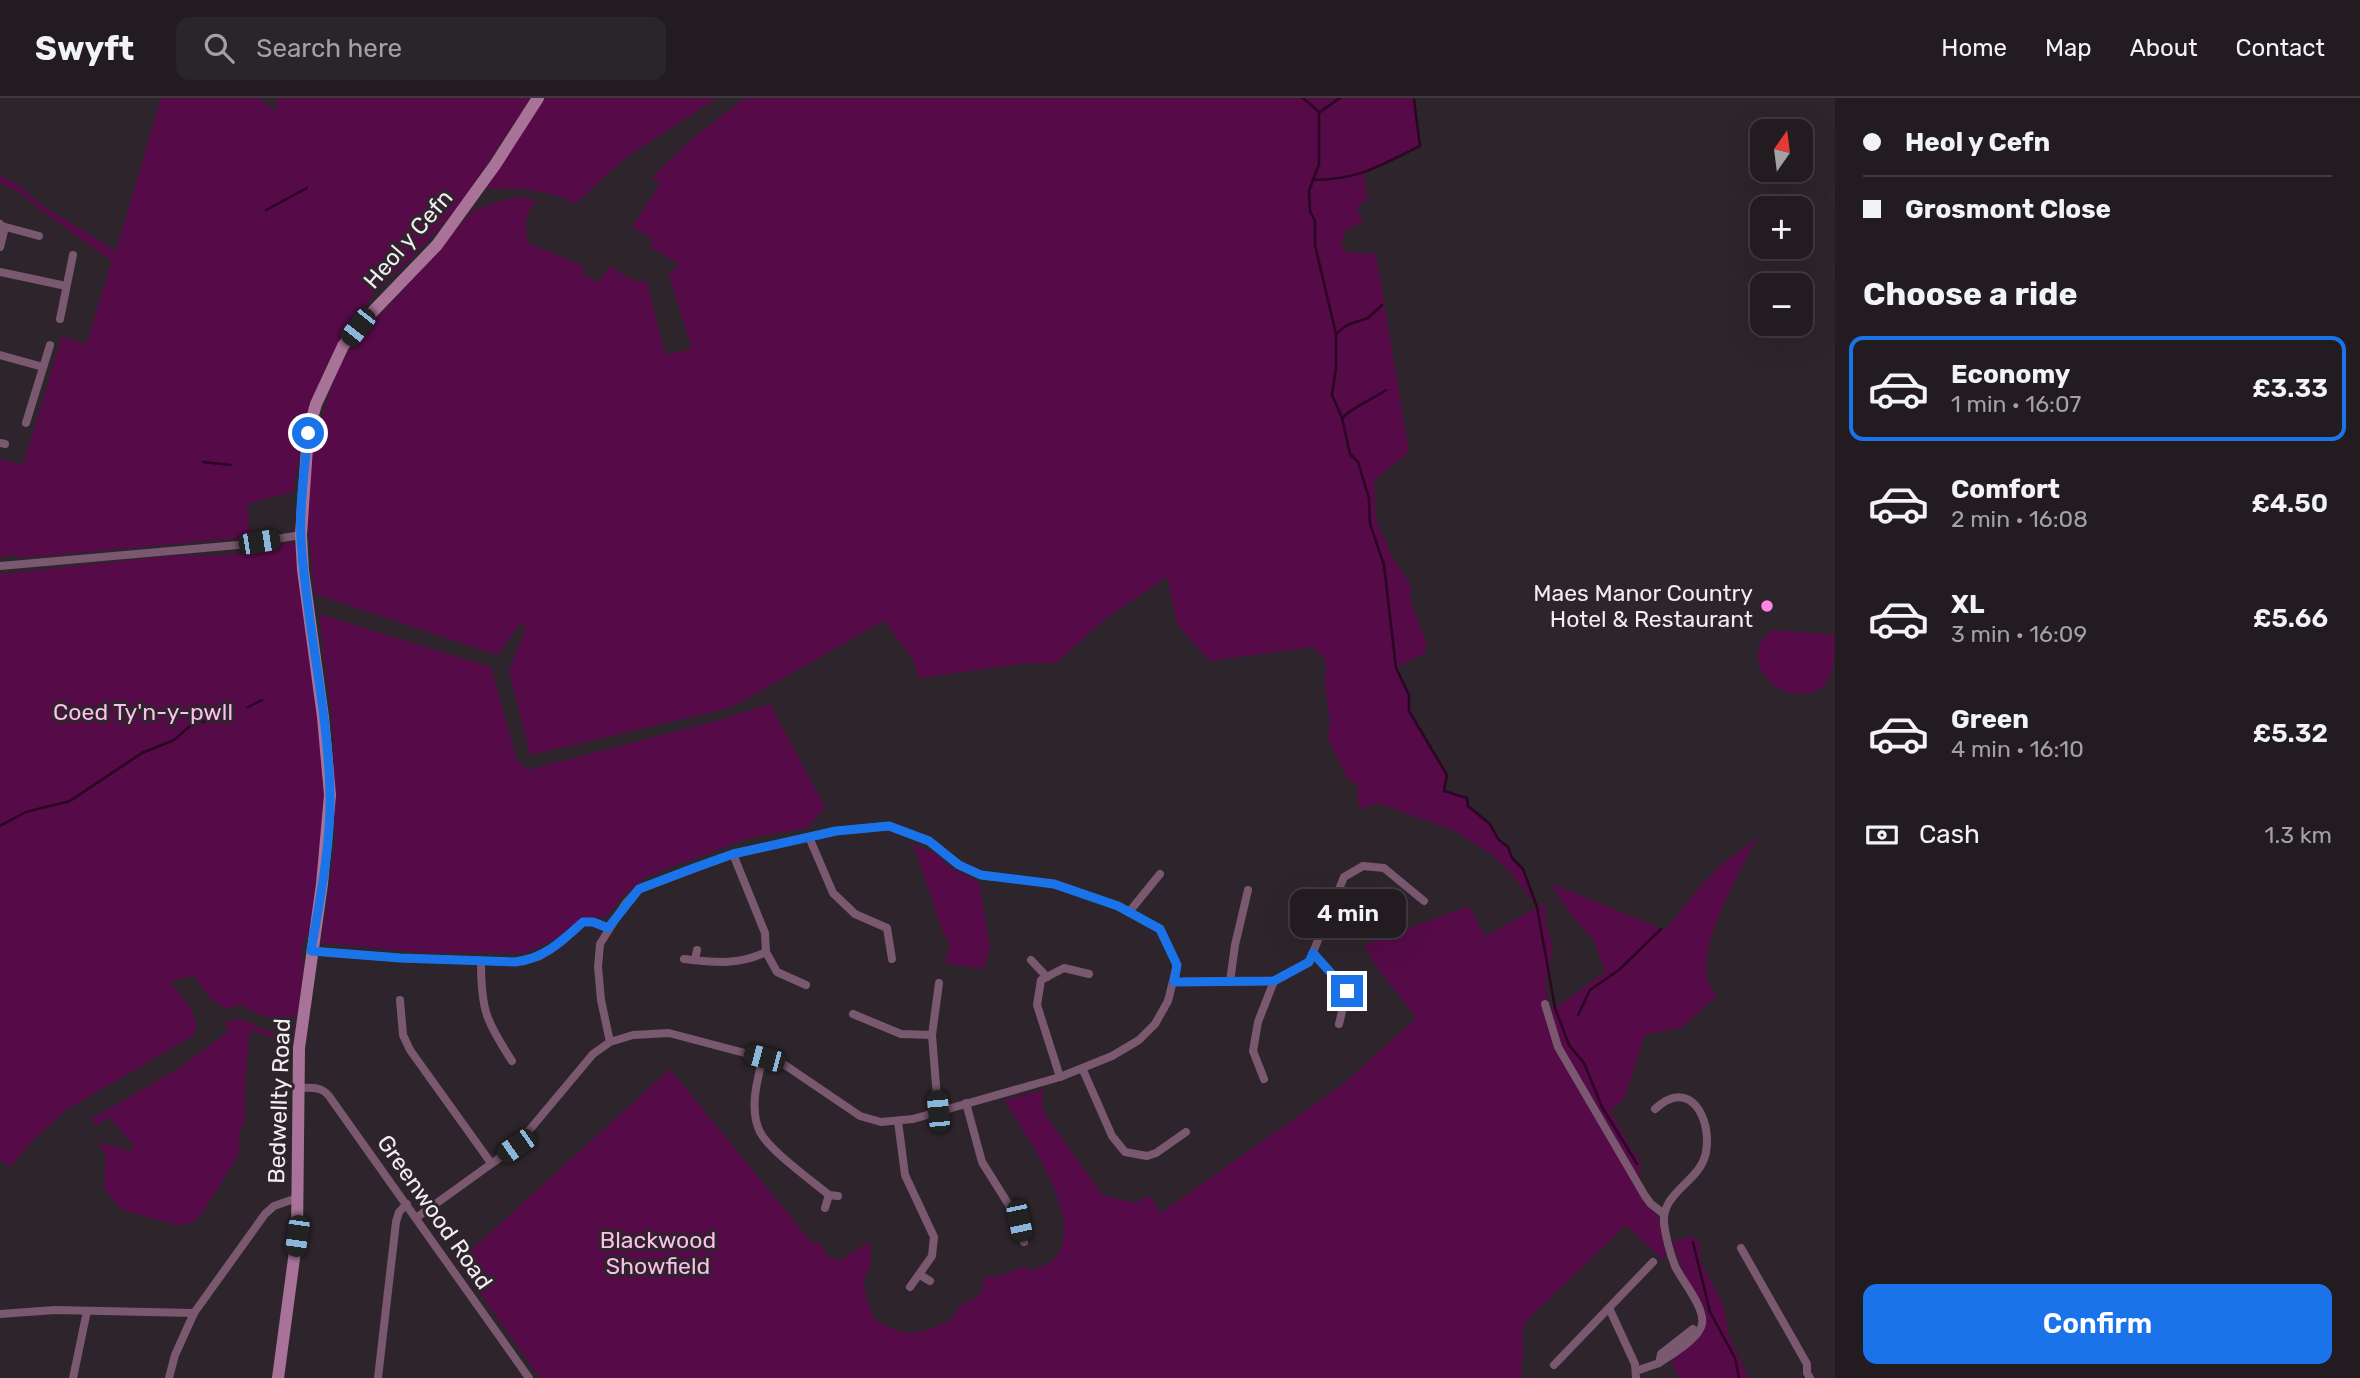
<!DOCTYPE html>
<html lang="en">
<head>
<meta charset="utf-8">
<style>
	:root { --surface:#221c20; --page:#2a2529; --text:#f1f3f6; --muted:#a2a1a5; --line:#3f3a3e; --accent:#1a73e8 }
	body { margin:0; font-family:Rubik,sans-serif; background:var(--page); color:var(--text); height:100vh; display:flex; flex-direction:column; font-size:26px; white-space:nowrap }
	* { box-sizing:border-box; margin:0 }
	p { font-size:23px; color:var(--muted) }
	.icon { flex:none; width:38px; height:38px; fill:none; stroke:currentColor; stroke-width:2; stroke-linecap:round; stroke-linejoin:round }
	.map { position:relative; flex:1; overflow:hidden }
	.drawer { display:flex; flex-direction:column; background:var(--surface); width:525px }
	.drawer>* { flex:none }
	.top-card { display:grid; align-content:center; height:154px; padding:0 28px; background:var(--surface) }
	.needle { width:46px; rotate:14deg }
	.buttons { position:absolute; left:1750px; top:21px; display:grid; gap:14px }
	.buttons a { display:grid; place-items:center; width:63px; height:63px; border-radius:14px; background:var(--surface); box-shadow:0 7px 28px #0002,0 0 0 2px var(--line); font-size:35px }
	.end { position:absolute; width:32px; height:32px; margin:-16px; border:9px solid #1a73e8; background:#fff; box-shadow:0 0 0 4px #fff }
	.from { border-radius:50% }
	.bubble { position:absolute; height:49px; border-radius:14px; background:var(--surface); box-shadow:0 7px 28px #0002,0 0 0 2px var(--line); font-size:23px; font-weight:600; line-height:49px; text-align:center }
	.car { position:absolute; width:21px; height:42px; margin:-21px -10px; border-radius:9px; box-shadow:0 0 5px 2px #0007; background:linear-gradient(#222 24%,#8ab4d8 0 40%,#222 0 76%,#8ab4d8 0 86%,#222 0) }
	.top-card b { display:flex; align-items:center; gap:24px; height:66px; font-size:26px }
	.top-card b+b { border-top:2px solid var(--line) }
	.top-card i { width:18px; height:18px; background:var(--text) }
	ul { padding:0; list-style:none }
	li { display:flex; align-items:center; gap:21px; height:105px; margin:0 14px 10px; padding:0 14px; border:4px solid transparent; border-radius:14px }
	li div { flex:1 }
	li b { display:block; font-size:26px }
	li em { font-style:normal; font-weight:600 }
	li.active { border-color:var(--accent) }
	li>.icon { width:63px; height:63px; stroke-width:1.5 }
	h2 { padding:0 28px; font-size:32px; line-height:84px }
	.pay { display:flex; align-items:center; gap:18px; height:77px; padding:0 28px; font-size:26px }
	.pay p { margin-inline-start:auto }
	.primary-button { display:flex; gap:14px; margin-top:auto; padding:14px 28px }
	.primary-button a { flex:1; height:80px; border-radius:14px; background:var(--accent); color:#fff; font-size:28px; font-weight:600; line-height:80px; text-align:center }
	header { display:flex; align-items:center; gap:42px; box-sizing:border-box; height:98px; padding:0 35px; background:var(--surface); border-bottom:2px solid var(--line) }
	header strong { font-size:33px }
	nav { display:flex; gap:38px; margin-inline-start:auto; font-size:24px }
	.search { width:490px; height:63px; background:var(--page); display:flex; align-items:center; gap:18px; box-sizing:border-box; padding:0 24px; border-radius:14px; color:var(--muted); font-size:26px }
	main { display:flex; flex:1; min-height:0 }
	.map>svg:first-child { display:block }
	.green { fill:#560b48 }
	.lines { fill:none; stroke-linecap:round; stroke-linejoin:round }
	.stream { stroke:#2b0523; stroke-width:2.5 }
	.street { stroke:#7a5870; stroke-width:8 }
	.secondary { stroke:#a97399; stroke-width:12 }
	.route { stroke:#1a73e8; stroke-width:9 }
	.poi-dot { fill:#fe85e0; stroke:#2d252b; stroke-width:2.5 }
	.labels { text-anchor:middle; dominant-baseline:central; stroke-width:6; stroke-linejoin:round; paint-order:stroke }
	.street-label { font-size:23px; fill:#f3edf1; stroke:#2d252b }
	.poi-label { font-size:23px; fill:#f3edf1; stroke:#2d252b; text-anchor:end }
	.park-label { font-size:23px; fill:#febeeb; stroke:#2d252b }
</style>
</head>
<body>
<header>
<strong>Swyft</strong>
<div class="search"><svg class="icon" aria-label="search" viewBox="0 0 24 24"><circle cx="10" cy="10" r="6"/><path d="M15 15l6 6"/></svg>Search here</div>
<nav><a>Home</a><a>Map</a><a>About</a><a>Contact</a></nav>
</header>
<main>
<div class="map">
<svg width="1835" height="1280" viewBox="0 0 1835 1280">
	<rect width="100%" height="100%" fill="#2d252b"/>
	<g class="green">
		<polygon points="161,0 259,0 275,13 278,0 531,0 459,108 414,158 377,191 327,266 306,318 293,394 247,406 251,439 23,460 13,457 0,460 0,361 23,367 62,238 86,246 112,163 43,114 22,96 0,85 0,78 16,85 46,110 116,153"/>
		<path d="M545,0H717L624,61L575,106C546,90 519,90 486,91Z"/>
		<path d="M745,0H1414L1420,48L1364,76L1368,105L1363,103L1357,110L1363,123L1345,133L1341,146L1346,154L1376,156L1409,354L1374,382L1376,422L1393,460L1410,486L1411,505L1426,544L1425,555L1396,570L1409,597V613L1447,677L1444,693L1467,700L1468,708L1490,726L1498,741L1508,749L1512,760L1523,771L1537,809L1510,774L1492,757L1455,733L1378,705L1362,711L1358,705V688L1346,679L1328,640L1330,624L1325,588L1326,562L1312,549L1210,563L1177,527L1167,479L1105,521L1056,565H1029L919,580L913,561L884,523L730,610L530,657L509,572L526,530L522,524L497,557L315,496L307,420L312,353L330,293L342,263L358,238L395,201L472,113L494,105L518,99L538,103C523,115 525,127 528,145L584,168L582,176L598,184L610,168L632,182L647,184L665,257L692,251L669,177L679,166L650,149L653,141L632,129L660,86L652,79L693,40Z"/>
		<path d="M290,444L296,449L314,583L324,694L322,742L310,832C303,841 299,859 304,869L297,917C284,927 252,916 241,906L228,911L212,903L194,878L169,883C180,896 204,919 193,938L66,1012L32,1043L10,1069L0,1061V476L178,457L215,458L255,453Z"/>
		<polygon points="319,516 491,569 517,663 528,672 716,623 770,606 825,709 808,730 749,740 646,779 622,799 606,819 582,820 555,841 526,855 429,855 321,845 335,746 333,631"/>
		<path d="M1771,532L1835,537C1835,552 1835,568 1829,581C1808,614 1750,588 1759,550C1760,543 1767,537 1771,532Z"/>
		<path d="M1758,739C1740,774 1697,845 1708,884C1709,889 1714,893 1717,897L1681,930L1645,937L1624,1001L1610,1012L1631,1050L1640,1061L1639,1091L1659,1121L1666,1159L1662,1161L1626,1127L1526,1223L1522,1235L1523,1257L1521,1280H540L458,1164L670,971L812,1145L819,1144L827,1158L840,1163L870,1143L871,1167L863,1182L867,1203L874,1221L895,1232L910,1235L925,1233L951,1222L960,1208L978,1198L983,1191V1179L1001,1178L1024,1168L1032,1172C1109,1152 1026,1038 1004,1002L1043,992L1042,1008L1046,1018L1103,1097L1130,1104H1139L1143,1099H1150L1156,1106L1159,1116L1342,987L1416,920L1376,868L1364,847L1469,808L1485,838L1545,805L1546,826L1553,849L1545,888L1551,910H1555L1605,874L1594,843L1568,813L1550,785L1665,832L1702,786L1720,768Z"/>
		<polygon points="913,746 937,756 948,768 979,784 990,848 984,871 945,865 950,848 943,834"/>
		<polygon points="237,921 255,926 255,929 266,931 290,944 250,933 245,983 245,1025 240,1032 238,1058 203,1114 193,1124 185,1127 177,1127 122,1112 104,1091 106,1060 99,1044 131,1053 133,1047 109,1019 96,1027 91,1021 178,971 229,933 224,925"/>
		<polygon points="1691,1138 1700,1144 1700,1162 1723,1206 1729,1238 1749,1280 1679,1280 1671,1264 1700,1238 1706,1225 1705,1211 1682,1172 1672,1144"/>
	</g>
	<g class="lines">
		<g class="stream">
			<polyline points="1303,0 1319,14 1319,66 1309,93 1310,113 1315,123 1315,147 1336,236 1336,270 1332,297 1342,320 1350,356 1358,364 1369,400 1370,426 1384,467 1396,570 1409,597 1409,613 1447,677 1444,693 1467,700 1468,708 1490,726 1498,741 1508,749 1512,760 1523,771 1537,809 1555,910 1569,947 1584,965 1602,1009 1637,1066"/>
			<polyline points="1320,14 1340,0"/>
			<path d="M1312,82C1359,82 1379,68 1420,48L1414,2"/>
			<polyline points="266,112 307,90"/>
			<polyline points="1336,236 1347,227 1368,220 1382,207"/>
			<path d="M1342,320C1355,307 1372,302 1386,292"/>
			<polyline points="203,364 231,367"/>
			<polyline points="248,609 262,602"/>
			<polyline points="202,624 229,617"/>
			<polyline points="0,728 26,714 70,703 142,655 174,642 190,628"/>
			<polyline points="1578,917 1590,892 1619,872 1661,831"/>
			<polyline points="1693,1144 1710,1214 1735,1260 1739,1280"/>
		</g>
		<g class="street">
			<polyline points="0,126 4,133 0,149"/>
			<polyline points="2,128 39,138"/>
			<polyline points="0,174 66,188"/>
			<polyline points="60,221 73,157"/>
			<polyline points="0,257 43,269"/>
			<polyline points="26,325 50,247"/>
			<polyline points="0,345 5,346"/>
			<polyline points="0,468 238,447 301,437"/>
			<polyline points="809,739 833,795 855,816 887,830 892,861"/>
			<polyline points="733,756 765,835 766,854 777,874 806,887"/>
			<polyline points="1129,814 1160,776"/>
			<polyline points="311,853 400,860 515,864 540,858 561,844 583,824 593,824 608,830"/>
			<polyline points="1313,855 1347,893 1339,926"/>
			<path d="M684,861C713,864 738,868 766,854"/>
			<polyline points="695,862 697,852"/>
			<polyline points="1031,862 1047,879"/>
			<path d="M481,864C481,912 486,923 512,963"/>
			<polyline points="1174,884 1274,883 1309,864 1344,779 1363,768 1384,770 1424,803"/>
			<polyline points="1230,884 1235,847 1248,792"/>
			<polyline points="400,902 403,937 410,952 491,1065"/>
			<polyline points="1545,906 1558,949 1645,1098 1651,1106 1664,1116"/>
			<polyline points="853,916 901,936 932,937"/>
			<path d="M763,960C757,982 749,1012 760,1034C770,1053 811,1082 829,1097L838,1098"/>
			<polyline points="1083,972 1112,1038 1125,1054 1147,1058 1156,1055 1186,1034"/>
			<polyline points="1060,979 1037,907 1041,882 1064,870 1089,876"/>
			<polyline points="1264,981 1253,953 1258,924 1274,883"/>
			<path d="M298,990C311,990 321,988 329,998L529,1280"/>
			<polyline points="966,1005 982,1064 1019,1123 1024,1144"/>
			<path d="M1655,1011C1690,978 1712,1021 1706,1054C1701,1084 1661,1093 1664,1126C1666,1140 1670,1155 1675,1168C1682,1183 1705,1209 1702,1226C1700,1240 1671,1257 1659,1265"/>
			<polyline points="938,1013 932,937 939,885"/>
			<polyline points="898,1023 905,1077 934,1139 932,1158 910,1189"/>
			<polyline points="825,1110 829,1097"/>
			<polyline points="416,1120 516,1048 593,956 610,944 633,937 669,935 782,965 860,1018 881,1024 913,1021 1060,979 1112,958 1139,942 1155,926 1168,903 1177,867 1160,831 1118,808 1054,786 981,777 959,767 929,743 889,728 836,733 733,756 639,791 625,806 600,846 598,869 601,902 610,944"/>
			<polyline points="1741,1150 1807,1266 1807,1275 1810,1280"/>
			<polyline points="920,1177 930,1183"/>
			<polyline points="1609,1210 1635,1266 1636,1280"/>
			<polyline points="0,1216 55,1212 194,1215"/>
			<polyline points="1554,1267 1653,1164"/>
			<polyline points="1636,1273 1659,1265 1661,1256 1693,1231"/>
			<polyline points="73,1280 87,1213"/>
			<polyline points="169,1280 175,1257 194,1215 265,1116 274,1108 297,1100"/>
			<polyline points="378,1280 396,1124 399,1114 407,1106"/>
		</g>
		<polyline class="secondary" points="278,1280 297,1138 299,950 322,786 330,697 323,619 303,472 301,437 308,335 316,306 343,248 358,229 437,147 495,67 538,0"/>
	</g>
	<g class="lines">
		<path class="route" d="M308,335C305,370 299,406 301,441C306,526 328,609 330,695C331,747 320,801 311,853L400,860L515,864C544,861 562,843 583,824H593L608,830L639,791L694,770L733,756L836,733L889,728L929,743L959,767L981,777L1054,786L1118,808L1160,831L1177,867L1174,884L1274,883L1309,864L1313,855L1347,893"/>
	</g>
	<circle class="poi-dot" cx="1767" cy="508" r="7"/>
	<g class="labels">
		<g class="street-label">
			<text transform="translate(408 141) rotate(-49)">Heol y Cefn</text>
			<text transform="translate(279 1003) rotate(-88)">Bedwellty Road</text>
			<text transform="translate(435 1114) rotate(55)">Greenwood Road</text>
		</g>
		<g class="poi-label">
			<text x="1753" y="495">Maes Manor Country<tspan x="1753" dy="26">Hotel &amp; Restaurant</tspan></text>
		</g>
		<g class="park-label">
			<text x="143" y="614">Coed Ty'n-y-pwll</text>
			<text x="658" y="1142">Blackwood<tspan x="658" dy="26">Showfield</tspan></text>
		</g>
	</g>
</svg>
<div class="buttons">
<a><svg class="needle" viewBox="-14 -14 28 28"><path d="M0-13l5 13h-10z" fill="#e53935"/><path d="M0 13l5-13h-10z" fill="#a2a1a5"/></svg></a>
<a>+</a>
<a>−</a>
</div>
<i class="end from" style="left:308px;top:335px"></i>
<i class="end" style="left:1347px;top:893px"></i>
<div class="bubble" style="left:1290px;top:791px;width:116px">4 min</div>
<i class="car" style="left:358px;top:229px;rotate:218deg"></i>
<i class="car" style="left:259px;top:444px;rotate:81deg"></i>
<i class="car" style="left:764px;top:960px;rotate:285deg"></i>
<i class="car" style="left:938px;top:1013px;rotate:355deg"></i>
<i class="car" style="left:516px;top:1048px;rotate:235deg"></i>
<i class="car" style="left:1019px;top:1123px;rotate:168deg"></i>
<i class="car" style="left:297px;top:1138px;rotate:188deg"></i>
</div>
<section class="drawer">
<div class="top-card">
<b><i class="from"></i>Heol y Cefn</b>
<b><i></i>Grosmont Close</b>
</div>
<h2>Choose a ride</h2>
<ul>
<li class="active"><svg class="icon" aria-label="car" viewBox="0 0 24 24"><path d="M5 17H2v-5l4-1 3-4h7l3 4 3 1v5h-3M9 17h6M6 11h13"/><circle cx="7" cy="17" r="2"/><circle cx="17" cy="17" r="2"/></svg><div><b>Economy</b><p>1 min · 16:07</p></div><em>£3.33</em></li>
<li><svg class="icon" aria-label="car" viewBox="0 0 24 24"><path d="M5 17H2v-5l4-1 3-4h7l3 4 3 1v5h-3M9 17h6M6 11h13"/><circle cx="7" cy="17" r="2"/><circle cx="17" cy="17" r="2"/></svg><div><b>Comfort</b><p>2 min · 16:08</p></div><em>£4.50</em></li>
<li><svg class="icon" aria-label="car" viewBox="0 0 24 24"><path d="M5 17H2v-5l4-1 3-4h7l3 4 3 1v5h-3M9 17h6M6 11h13"/><circle cx="7" cy="17" r="2"/><circle cx="17" cy="17" r="2"/></svg><div><b>XL</b><p>3 min · 16:09</p></div><em>£5.66</em></li>
<li><svg class="icon" aria-label="car" viewBox="0 0 24 24"><path d="M5 17H2v-5l4-1 3-4h7l3 4 3 1v5h-3M9 17h6M6 11h13"/><circle cx="7" cy="17" r="2"/><circle cx="17" cy="17" r="2"/></svg><div><b>Green</b><p>4 min · 16:10</p></div><em>£5.32</em></li>
</ul>
<div class="pay"><svg class="icon" aria-label="cash" viewBox="0 0 24 24"><path d="M3 7h18v10H3z"/><circle cx="12" cy="12" r="2"/></svg>Cash<p>1.3 km</p></div>
<div class="primary-button"><a>Confirm</a></div>
</section>
</main>
</body>
</html>
